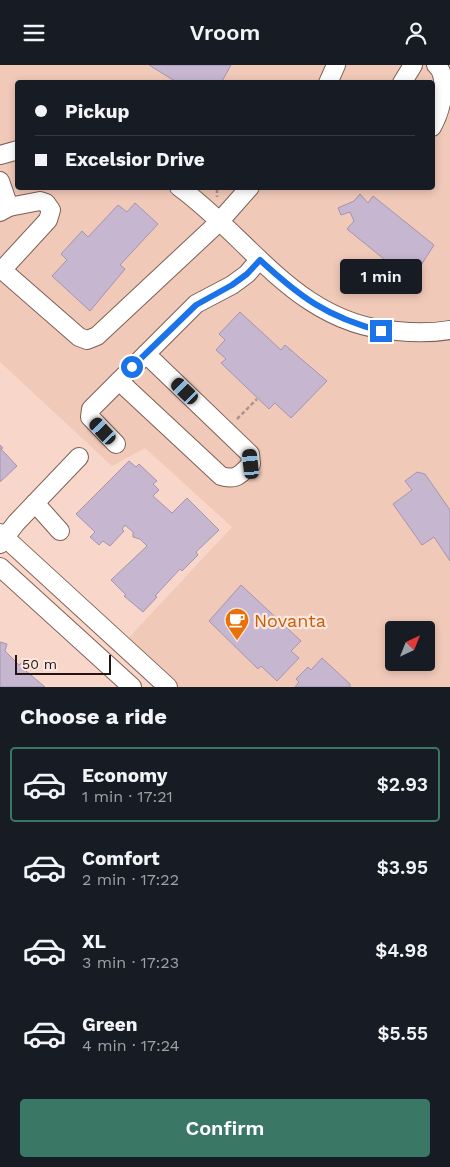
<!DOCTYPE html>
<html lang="en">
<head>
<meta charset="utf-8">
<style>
	:root { --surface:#171b24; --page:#242831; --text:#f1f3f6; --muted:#9ea1a6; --line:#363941; --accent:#3a7764 }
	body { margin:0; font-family:"Work Sans",sans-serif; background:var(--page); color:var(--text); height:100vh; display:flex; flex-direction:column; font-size:19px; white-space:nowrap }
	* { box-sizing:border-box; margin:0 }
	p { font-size:16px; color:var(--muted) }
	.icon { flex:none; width:28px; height:28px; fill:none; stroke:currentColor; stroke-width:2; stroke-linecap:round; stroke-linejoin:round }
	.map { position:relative; height:622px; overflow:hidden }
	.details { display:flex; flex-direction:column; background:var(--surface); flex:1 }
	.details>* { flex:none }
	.banner { position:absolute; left:15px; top:15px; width:420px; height:110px; border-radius:5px; box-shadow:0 2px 8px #0003; display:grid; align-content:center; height:110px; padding:0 20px; background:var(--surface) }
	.needle { width:32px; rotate:43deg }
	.fabs { position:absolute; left:385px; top:556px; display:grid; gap:10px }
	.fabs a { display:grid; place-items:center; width:50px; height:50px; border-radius:5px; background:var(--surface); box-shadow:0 2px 8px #0003; font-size:25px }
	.scale { position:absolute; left:15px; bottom:12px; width:96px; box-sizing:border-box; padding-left:5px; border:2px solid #211611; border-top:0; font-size:14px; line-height:18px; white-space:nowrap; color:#211611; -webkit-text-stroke:4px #fbe7df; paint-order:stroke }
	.end { position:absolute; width:22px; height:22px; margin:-11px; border:6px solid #1a73e8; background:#fff; box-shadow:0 0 0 2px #fff }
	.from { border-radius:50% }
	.bubble { position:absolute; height:35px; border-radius:5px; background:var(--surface); box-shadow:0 2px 8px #0003; font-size:16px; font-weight:600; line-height:35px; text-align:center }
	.car { position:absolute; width:15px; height:30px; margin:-15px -8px; border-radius:6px; box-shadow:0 0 4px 1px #0007; background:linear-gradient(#222 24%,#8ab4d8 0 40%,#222 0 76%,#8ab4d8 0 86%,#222 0) }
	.banner b { display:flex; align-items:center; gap:18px; height:48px; font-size:19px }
	.banner b+b { border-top:1px solid var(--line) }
	.banner i { width:12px; height:12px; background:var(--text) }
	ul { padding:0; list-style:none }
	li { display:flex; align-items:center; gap:15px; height:75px; margin:0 10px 8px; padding:0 10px; border:2px solid transparent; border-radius:5px }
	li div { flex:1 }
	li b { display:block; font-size:19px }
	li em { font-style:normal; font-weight:600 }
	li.on { border-color:var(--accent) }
	li>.icon { width:45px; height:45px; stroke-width:1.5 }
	h2 { padding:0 20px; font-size:22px; line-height:60px }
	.button { display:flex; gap:10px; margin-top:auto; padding:10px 20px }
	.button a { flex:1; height:58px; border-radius:5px; background:var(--accent); color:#fff; font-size:20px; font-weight:600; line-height:58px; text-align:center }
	header { display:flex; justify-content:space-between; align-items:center; height:65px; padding:0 20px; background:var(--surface); font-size:22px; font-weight:600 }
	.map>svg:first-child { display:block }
	.built { fill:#f1c9b9; fill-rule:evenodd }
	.building { fill:#c7b6d0; stroke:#a494ad }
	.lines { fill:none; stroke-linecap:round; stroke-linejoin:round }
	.minor-casing { stroke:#7d6055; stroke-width:20 }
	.path { stroke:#ac9288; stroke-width:2.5; stroke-dasharray:4 2.5; stroke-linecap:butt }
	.minor { stroke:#fff; stroke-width:18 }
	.route { stroke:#1a73e8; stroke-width:6 }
	.labels { text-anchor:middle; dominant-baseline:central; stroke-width:4.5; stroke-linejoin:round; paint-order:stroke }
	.food-label { font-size:18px; fill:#c56008; stroke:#fbe7df; text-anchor:start }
</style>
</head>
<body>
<header><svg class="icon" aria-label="menu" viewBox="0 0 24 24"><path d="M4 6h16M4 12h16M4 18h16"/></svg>Vroom<svg class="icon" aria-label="person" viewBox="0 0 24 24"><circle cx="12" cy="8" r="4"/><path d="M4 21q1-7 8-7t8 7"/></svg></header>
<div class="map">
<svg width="450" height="622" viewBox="0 0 450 622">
	<rect width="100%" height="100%" fill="#f8d6c9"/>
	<path class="built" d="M0,0H450V622H168L122,580L232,462L145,383L112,401L0,297ZM18,18H432V122H18ZM394,565H426V598H394Z"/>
	<g class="building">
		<polygon points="149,0 231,0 221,18 178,18"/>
		<polygon points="360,129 368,138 373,131 434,180 411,216 347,164 354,156 350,147 341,150 338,143 354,136"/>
		<polygon points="135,138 158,159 120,200 125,204 90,246 52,211 67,195 61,189 82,166 88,172 118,140 127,147"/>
		<polygon points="240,247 281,285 285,280 327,316 291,353 275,338 269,344 221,298 226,294 216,285 225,275 219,269"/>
		<polygon points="0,380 3,383 1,384 17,401 0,417"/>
		<polygon points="129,396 136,402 139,399 157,416 153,419 159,425 153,431 172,448 187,433 219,465 196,487 198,490 182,506 180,504 155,531 157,532 143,547 124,531 126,530 111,515 147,481 140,474 133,472 133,467 125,460 122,464 124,466 110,481 103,476 99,480 90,472 95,467 76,449"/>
		<polygon points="417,407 425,409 450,445 450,496 434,472 422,480 393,439 412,425 405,416"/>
		<polygon points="241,520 301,576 291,586 299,593 277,616 261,601 258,604 209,556"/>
		<polygon points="0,577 7,579 5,586 19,600 22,597 25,598 28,603 26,606 45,622 0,622"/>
		<polygon points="322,593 350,619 350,622 295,622 299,617 296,614 308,602 311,605"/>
	</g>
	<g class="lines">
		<defs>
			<g id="minor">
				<polyline points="328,18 336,0"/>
				<polyline points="402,18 413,0"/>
				<path d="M432,62C441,46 450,12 436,0"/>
				<polyline points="0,90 18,85"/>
				<polyline points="0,116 9,142 0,147"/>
				<path d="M179,122C252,175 298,260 397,266C415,268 432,268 450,265"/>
				<polyline points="0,203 79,272 87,275 97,271 219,157 250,122"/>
				<polyline points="2,205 48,155 51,145 46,138 40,136 9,142"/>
				<path d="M119,316L221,411C236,416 241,409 251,399L250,389L146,289"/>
				<polyline points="116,379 90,352 91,344 196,239 232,220 247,209 259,195"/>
				<polyline points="35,438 60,466"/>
				<polyline points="0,468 168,622"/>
				<polyline points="0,479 16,458 79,392"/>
				<polyline points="0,502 132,622"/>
			</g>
		</defs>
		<use href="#minor" class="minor-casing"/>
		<g class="path">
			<polyline points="217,124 217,132"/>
			<polyline points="237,354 257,334"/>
		</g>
		<use href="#minor" class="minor"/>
	</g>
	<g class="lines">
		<path class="route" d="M132,302L196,240L232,220L247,209L260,195C300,232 327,252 381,266"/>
	</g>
	<defs>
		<symbol id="cafe-pin" viewBox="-11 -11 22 30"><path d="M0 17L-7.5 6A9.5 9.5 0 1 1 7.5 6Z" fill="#e8710a" stroke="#fbe7df"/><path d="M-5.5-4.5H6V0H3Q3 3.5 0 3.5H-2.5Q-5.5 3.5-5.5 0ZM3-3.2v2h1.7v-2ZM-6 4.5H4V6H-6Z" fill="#fff"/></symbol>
	</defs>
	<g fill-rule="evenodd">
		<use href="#cafe-pin" x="223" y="541" width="28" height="38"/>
	</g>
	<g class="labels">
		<g class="food-label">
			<text x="254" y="555">Novanta</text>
		</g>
	</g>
</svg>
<div class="fabs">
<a><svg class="needle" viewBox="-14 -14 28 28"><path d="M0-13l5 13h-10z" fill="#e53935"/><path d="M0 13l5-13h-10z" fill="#9ea1a6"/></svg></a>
</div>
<div class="scale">50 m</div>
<i class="end from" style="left:132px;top:302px"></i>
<i class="end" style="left:381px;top:266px"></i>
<div class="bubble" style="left:340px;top:194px;width:82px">1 min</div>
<i class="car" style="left:185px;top:326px;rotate:314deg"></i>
<i class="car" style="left:103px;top:366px;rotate:317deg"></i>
<i class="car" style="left:251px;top:399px;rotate:354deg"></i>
<div class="banner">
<b><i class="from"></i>Pickup</b>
<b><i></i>Excelsior Drive</b>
</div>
</div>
<section class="details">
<h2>Choose a ride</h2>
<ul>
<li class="on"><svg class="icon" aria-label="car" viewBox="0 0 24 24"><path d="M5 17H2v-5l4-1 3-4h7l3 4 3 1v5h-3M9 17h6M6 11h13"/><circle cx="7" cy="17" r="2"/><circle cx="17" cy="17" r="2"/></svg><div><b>Economy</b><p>1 min · 17:21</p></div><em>$2.93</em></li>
<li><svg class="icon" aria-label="car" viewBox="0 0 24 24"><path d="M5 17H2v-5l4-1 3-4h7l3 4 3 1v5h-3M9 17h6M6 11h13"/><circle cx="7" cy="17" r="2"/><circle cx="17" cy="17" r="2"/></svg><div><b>Comfort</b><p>2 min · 17:22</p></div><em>$3.95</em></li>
<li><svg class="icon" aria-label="car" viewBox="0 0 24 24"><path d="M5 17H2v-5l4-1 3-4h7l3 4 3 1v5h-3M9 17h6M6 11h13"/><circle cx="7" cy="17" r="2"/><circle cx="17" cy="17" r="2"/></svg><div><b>XL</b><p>3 min · 17:23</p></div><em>$4.98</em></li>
<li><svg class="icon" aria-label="car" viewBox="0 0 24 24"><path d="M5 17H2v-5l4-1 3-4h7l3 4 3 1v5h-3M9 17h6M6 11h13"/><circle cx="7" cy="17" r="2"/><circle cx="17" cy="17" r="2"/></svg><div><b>Green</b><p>4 min · 17:24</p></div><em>$5.55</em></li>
</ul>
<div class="button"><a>Confirm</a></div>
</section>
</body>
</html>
